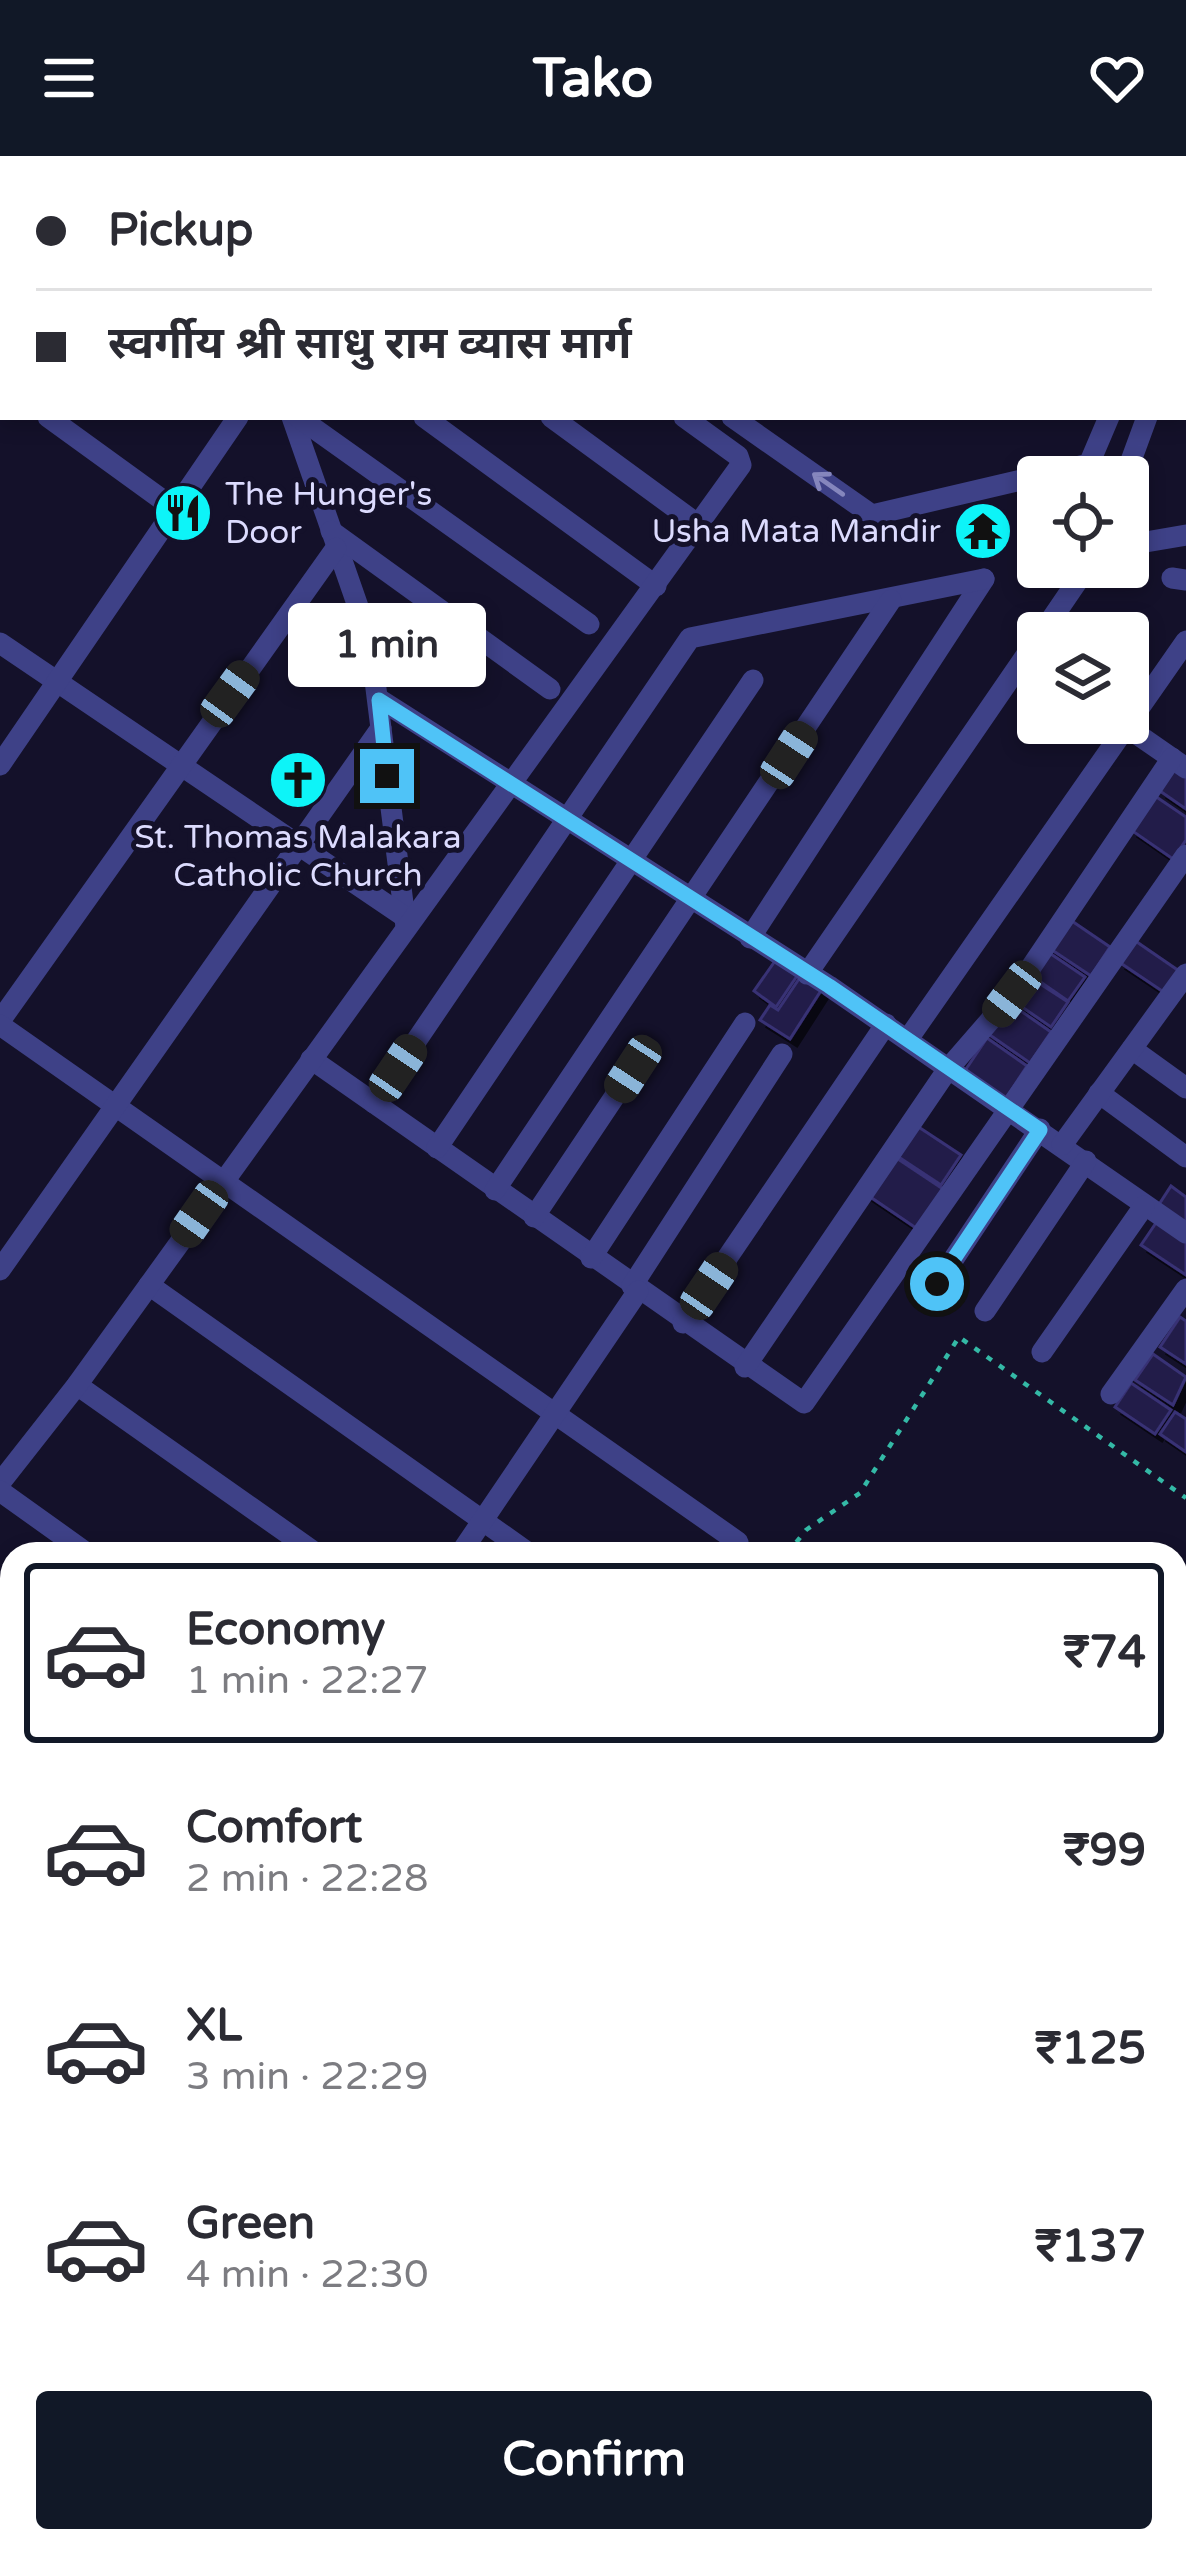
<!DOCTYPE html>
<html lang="en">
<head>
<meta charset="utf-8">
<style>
	:root { --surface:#fff; --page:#f7f7f7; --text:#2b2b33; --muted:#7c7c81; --line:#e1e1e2; --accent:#111827 }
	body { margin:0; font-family:"Varela Round","Noto Sans Devanagari",sans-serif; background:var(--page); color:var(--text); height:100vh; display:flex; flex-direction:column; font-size:45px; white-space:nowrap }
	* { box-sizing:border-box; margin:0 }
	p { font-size:39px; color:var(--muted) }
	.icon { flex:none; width:66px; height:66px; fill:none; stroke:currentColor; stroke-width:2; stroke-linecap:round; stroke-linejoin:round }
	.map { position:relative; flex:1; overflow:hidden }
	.panel { position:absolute; left:0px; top:1386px; width:1188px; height:1011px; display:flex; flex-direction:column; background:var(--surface); border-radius:36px 36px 0 0; box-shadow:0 6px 18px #0003 }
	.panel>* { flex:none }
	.top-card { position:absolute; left:0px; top:0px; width:1188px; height:264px; box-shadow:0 6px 18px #0003; display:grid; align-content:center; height:264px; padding:0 36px; background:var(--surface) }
	.buttons { position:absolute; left:1017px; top:300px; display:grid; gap:24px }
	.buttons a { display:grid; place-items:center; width:132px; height:132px; border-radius:12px; background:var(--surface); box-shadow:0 6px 18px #0003; font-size:60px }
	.end { position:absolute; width:54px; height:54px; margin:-27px; border:15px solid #4fc3f7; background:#111; box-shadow:0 0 0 6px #111 }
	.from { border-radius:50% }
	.bubble { position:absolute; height:84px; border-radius:12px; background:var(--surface); box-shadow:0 6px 18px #0003; font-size:39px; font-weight:800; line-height:84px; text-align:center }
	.car { position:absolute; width:36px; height:72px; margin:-36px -18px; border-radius:15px; box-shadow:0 0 9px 3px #0007; background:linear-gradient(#222 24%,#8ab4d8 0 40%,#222 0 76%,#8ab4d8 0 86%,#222 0) }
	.top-card b { display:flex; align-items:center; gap:42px; height:114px; font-size:45px }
	.top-card b+b { border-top:3px solid var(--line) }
	.top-card i { width:30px; height:30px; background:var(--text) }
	ul { padding:21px 0 0; list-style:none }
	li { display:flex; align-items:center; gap:36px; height:180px; margin:0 24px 18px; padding:0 12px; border:6px solid transparent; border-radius:12px }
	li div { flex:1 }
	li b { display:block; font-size:45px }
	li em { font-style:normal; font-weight:800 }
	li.current { border-color:var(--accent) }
	li>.icon { width:108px; height:108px; stroke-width:1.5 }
	.action { display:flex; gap:24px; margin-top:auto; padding:24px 36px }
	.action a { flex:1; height:138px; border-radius:12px; background:var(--accent); color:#fff; font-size:48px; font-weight:800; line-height:138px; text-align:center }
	header { display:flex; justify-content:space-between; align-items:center; height:156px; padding:0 36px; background:var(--accent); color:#fff; font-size:54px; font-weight:800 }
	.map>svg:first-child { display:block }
	.green { fill:#143330 }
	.building { fill:#231e4a; stroke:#393175; stroke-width:3; filter:url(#shadow) }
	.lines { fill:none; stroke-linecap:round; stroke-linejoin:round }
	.path { stroke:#34b9a6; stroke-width:4.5; stroke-dasharray:6 9; stroke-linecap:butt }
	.minor { stroke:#3e4187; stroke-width:21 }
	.major { stroke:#b765fb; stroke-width:27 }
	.oneway { stroke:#8586bd }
	.route { stroke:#4fc3f7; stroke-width:15 }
	.labels { text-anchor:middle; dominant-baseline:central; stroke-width:10; stroke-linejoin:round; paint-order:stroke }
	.poi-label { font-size:33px; fill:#dcdbfe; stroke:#14112a; text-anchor:start }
</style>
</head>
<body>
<header><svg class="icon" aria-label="menu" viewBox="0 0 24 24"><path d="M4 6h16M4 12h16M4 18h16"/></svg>Tako<svg class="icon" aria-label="heart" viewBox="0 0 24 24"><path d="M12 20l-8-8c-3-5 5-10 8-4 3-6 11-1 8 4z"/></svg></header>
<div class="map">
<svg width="1186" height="2395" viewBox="0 0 1186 2395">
	<defs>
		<filter id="shadow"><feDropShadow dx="7" dy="7" stdDeviation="0" flood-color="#0009"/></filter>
	</defs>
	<rect width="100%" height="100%" fill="#14112a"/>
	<polygon class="green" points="0,2137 12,2141 12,2385 74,2385 71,2395 38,2395 0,2382"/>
	<g class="building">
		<polygon points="589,0 637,0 641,3 587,3"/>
		<polygon points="1176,610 1186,617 1186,653 1160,635"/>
		<polygon points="1155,640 1186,661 1186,684 1173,703 1131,674"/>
		<polygon points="1066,761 1110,791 1091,820 1046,790"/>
		<polygon points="1134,784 1182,817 1168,839 1119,806"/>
		<polygon points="1045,794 1085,821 1068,845 1029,818"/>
		<polygon points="775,805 797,820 776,851 754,835"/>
		<polygon points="801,820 822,833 790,883 760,864 770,849 778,854"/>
		<polygon points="1028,820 1068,846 1051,871 1012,844"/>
		<polygon points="1008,846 1051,876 1030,907 987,877"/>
		<polygon points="987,882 1027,910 1005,944 964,916"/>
		<polygon points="914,968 961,999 941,1029 894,998"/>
		<polygon points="892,999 943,1033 916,1072 866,1038"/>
		<polygon points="1171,1030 1186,1041 1186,1066 1156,1053"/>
		<polygon points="1160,1061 1186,1079 1186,1119 1141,1089"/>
		<polygon points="1180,1161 1186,1165 1186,1208 1160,1191"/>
		<polygon points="1153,1198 1186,1221 1173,1249 1135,1224"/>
		<polygon points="1131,1227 1171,1254 1155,1278 1115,1251"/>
		<polygon points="1175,1256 1186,1263 1186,1296 1160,1278"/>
		<polygon points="12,1891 9,2017 12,2037 0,2033 0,1930"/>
		<polygon points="1182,2377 1186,2395 1169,2395 1176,2385"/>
		<polygon points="169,2385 405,2385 402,2395 200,2395"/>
		<polygon points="801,2385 804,2395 757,2395 755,2387"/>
		<polygon points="1109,2385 1169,2385 1162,2395 1124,2395"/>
	</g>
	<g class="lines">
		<g class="path">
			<polyline points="787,1398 806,1374 860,1337 959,1181 1186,1342"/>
			<polyline points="1176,1574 1186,1585"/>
			<polyline points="1176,1649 1186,1637"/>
			<polyline points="1176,1858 1186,1842"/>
			<polyline points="1176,2016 1186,2023"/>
			<polyline points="1176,2226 1186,2211"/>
			<polyline points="1064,2395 1070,2385"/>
		</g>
		<g class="minor">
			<polyline points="189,0 190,3"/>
			<polyline points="208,0 211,3"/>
			<polyline points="461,0 465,3"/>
			<polyline points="558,0 562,3"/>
			<polyline points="652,0 653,1"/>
			<polyline points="831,0 835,3"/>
			<polyline points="1082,0 1087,3"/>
			<polyline points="53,3 54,0"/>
			<polyline points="411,3 413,0"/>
			<polyline points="863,3 865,0"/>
			<polyline points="931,3 933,0"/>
			<polyline points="983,3 986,0"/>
			<polyline points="1185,64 1186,63"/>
			<polyline points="1185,120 1186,118"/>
			<polyline points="1185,160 1186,158"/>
			<polyline points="0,161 3,152"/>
			<polyline points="0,227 3,229"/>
			<polyline points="48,261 175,353"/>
			<polyline points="292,261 370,485 406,771"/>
			<polyline points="298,261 589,468"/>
			<polyline points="424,261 656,430"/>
			<polyline points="551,261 700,370"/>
			<polyline points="732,261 872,359 1089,308 1109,261"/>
			<polyline points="1125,321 1147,261"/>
			<polyline points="331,375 550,533"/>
			<polyline points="1128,389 1186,379"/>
			<polyline points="1172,422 1186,424"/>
			<polyline points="1042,477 1087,411"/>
			<polyline points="0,487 405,761"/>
			<polyline points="379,543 829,830 1186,1077"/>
			<polyline points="1121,567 1186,612"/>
			<polyline points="0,609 238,261"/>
			<polyline points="750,782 984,423"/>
			<polyline points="807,818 1038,482"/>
			<polyline points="0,865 336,392"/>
			<polyline points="0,869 738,1386"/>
			<polyline points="908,883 1186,485"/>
			<polyline points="1132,893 1186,932"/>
			<polyline points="311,903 804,1247 1186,699"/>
			<polyline points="1099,937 1186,1001"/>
			<polyline points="374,947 690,482 984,423"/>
			<polyline points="1062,989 1186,818"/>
			<polyline points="437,992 753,524"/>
			<polyline points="495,1034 891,444"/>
			<polyline points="534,1061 633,913"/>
			<polyline points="591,1102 745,867"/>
			<polyline points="0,1114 381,572"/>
			<polyline points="937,1128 1040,973"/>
			<polyline points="149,1129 530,1398"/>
			<polyline points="632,1130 782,898"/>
			<polyline points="985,1155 1086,1005"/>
			<polyline points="683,1167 886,868"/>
			<polyline points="1042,1196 1144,1050"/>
			<polyline points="745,1211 948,913 1013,838 1172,602"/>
			<polyline points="77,1229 317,1398"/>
			<polyline points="1111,1238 1186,1133"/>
			<polyline points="0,1327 77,1229 741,309 738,300 684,261"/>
			<polyline points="0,1335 88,1398"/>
			<polyline points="460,1398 638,1135"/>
			<polyline points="0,1533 12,1537"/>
			<polyline points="1179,1933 1186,1938"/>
			<polyline points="0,2115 12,2119"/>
			<polyline points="1176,2284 1186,2291"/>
			<polyline points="1176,2323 1186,2330"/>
			<polyline points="87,2395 91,2385"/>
			<polyline points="614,2395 617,2385"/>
		</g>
		<g class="major">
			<polyline points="25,3 26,0"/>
			<polyline points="0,75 3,66"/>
		</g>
	</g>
	<defs><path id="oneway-shaft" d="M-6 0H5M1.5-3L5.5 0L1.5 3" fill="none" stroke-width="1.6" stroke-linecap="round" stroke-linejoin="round" transform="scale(3)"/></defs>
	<use class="oneway" href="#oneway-shaft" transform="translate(828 328) rotate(-145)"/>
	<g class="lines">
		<polyline class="route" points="387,620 379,544 829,830 1040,974 937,1128"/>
	</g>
	<defs>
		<symbol id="restaurant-disc" viewBox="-11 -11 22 22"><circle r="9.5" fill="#0df4f8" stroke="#14112a"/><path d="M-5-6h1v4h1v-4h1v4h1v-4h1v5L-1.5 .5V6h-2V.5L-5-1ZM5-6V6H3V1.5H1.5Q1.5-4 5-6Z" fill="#111"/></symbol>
		<symbol id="temple-disc" viewBox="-11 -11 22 22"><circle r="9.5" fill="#0df4f8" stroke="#14112a"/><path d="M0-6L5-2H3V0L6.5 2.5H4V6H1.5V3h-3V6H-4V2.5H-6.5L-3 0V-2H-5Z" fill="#111"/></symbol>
		<symbol id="church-disc" viewBox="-11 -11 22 22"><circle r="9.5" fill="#0df4f8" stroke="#14112a"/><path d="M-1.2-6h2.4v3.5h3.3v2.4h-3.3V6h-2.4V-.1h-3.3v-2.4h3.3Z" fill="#111"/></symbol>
	</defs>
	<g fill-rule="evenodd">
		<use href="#restaurant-disc" x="150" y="324" width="66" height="66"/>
		<use href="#temple-disc" x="950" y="342" width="66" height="66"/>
		<use href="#church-disc" x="265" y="591" width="66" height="66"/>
	</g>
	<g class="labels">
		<g class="poi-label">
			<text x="225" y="338">The Hunger's<tspan x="225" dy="38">Door</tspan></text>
			<text x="941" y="375" text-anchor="end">Usha Mata Mandir</text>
			<text x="298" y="681" text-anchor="middle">St. Thomas Malakara<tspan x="298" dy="38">Catholic Church</tspan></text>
		</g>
	</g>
</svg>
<div class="buttons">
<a><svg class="icon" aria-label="locate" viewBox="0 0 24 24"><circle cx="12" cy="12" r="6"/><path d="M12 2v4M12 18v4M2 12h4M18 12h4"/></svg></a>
<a><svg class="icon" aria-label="layers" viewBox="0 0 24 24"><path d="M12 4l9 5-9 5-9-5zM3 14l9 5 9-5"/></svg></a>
</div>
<i class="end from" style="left:937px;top:1128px"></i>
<i class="end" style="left:387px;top:620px"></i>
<div class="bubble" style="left:288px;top:447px;width:198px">1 min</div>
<i class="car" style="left:230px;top:538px;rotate:36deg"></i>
<i class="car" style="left:789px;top:599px;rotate:33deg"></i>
<i class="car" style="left:1012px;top:838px;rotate:217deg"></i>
<i class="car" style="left:398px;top:912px;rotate:34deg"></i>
<i class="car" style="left:633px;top:913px;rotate:213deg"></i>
<i class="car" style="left:199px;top:1058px;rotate:215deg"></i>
<i class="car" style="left:709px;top:1130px;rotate:34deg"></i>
<div class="top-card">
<b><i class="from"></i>Pickup</b>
<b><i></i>स्वर्गीय श्री साधु राम व्यास मार्ग</b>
</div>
<section class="panel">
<ul>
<li class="current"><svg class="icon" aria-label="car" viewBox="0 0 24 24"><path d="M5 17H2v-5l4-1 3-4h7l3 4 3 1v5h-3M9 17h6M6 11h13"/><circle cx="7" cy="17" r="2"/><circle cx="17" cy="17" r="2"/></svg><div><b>Economy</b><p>1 min · 22:27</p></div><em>₹74</em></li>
<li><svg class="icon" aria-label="car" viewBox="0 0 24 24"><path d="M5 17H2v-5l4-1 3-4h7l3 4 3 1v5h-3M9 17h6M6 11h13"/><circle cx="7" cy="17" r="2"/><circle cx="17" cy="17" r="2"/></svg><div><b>Comfort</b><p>2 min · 22:28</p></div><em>₹99</em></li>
<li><svg class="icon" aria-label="car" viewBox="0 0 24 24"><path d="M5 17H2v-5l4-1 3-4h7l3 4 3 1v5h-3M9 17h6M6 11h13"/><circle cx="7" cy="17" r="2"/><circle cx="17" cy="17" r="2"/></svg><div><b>XL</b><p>3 min · 22:29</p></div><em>₹125</em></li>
<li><svg class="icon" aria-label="car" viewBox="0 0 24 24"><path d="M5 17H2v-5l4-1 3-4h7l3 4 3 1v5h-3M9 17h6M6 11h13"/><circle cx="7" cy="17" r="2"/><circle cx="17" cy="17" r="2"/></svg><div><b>Green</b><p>4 min · 22:30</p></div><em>₹137</em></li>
</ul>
<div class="action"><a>Confirm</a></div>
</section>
</div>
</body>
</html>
